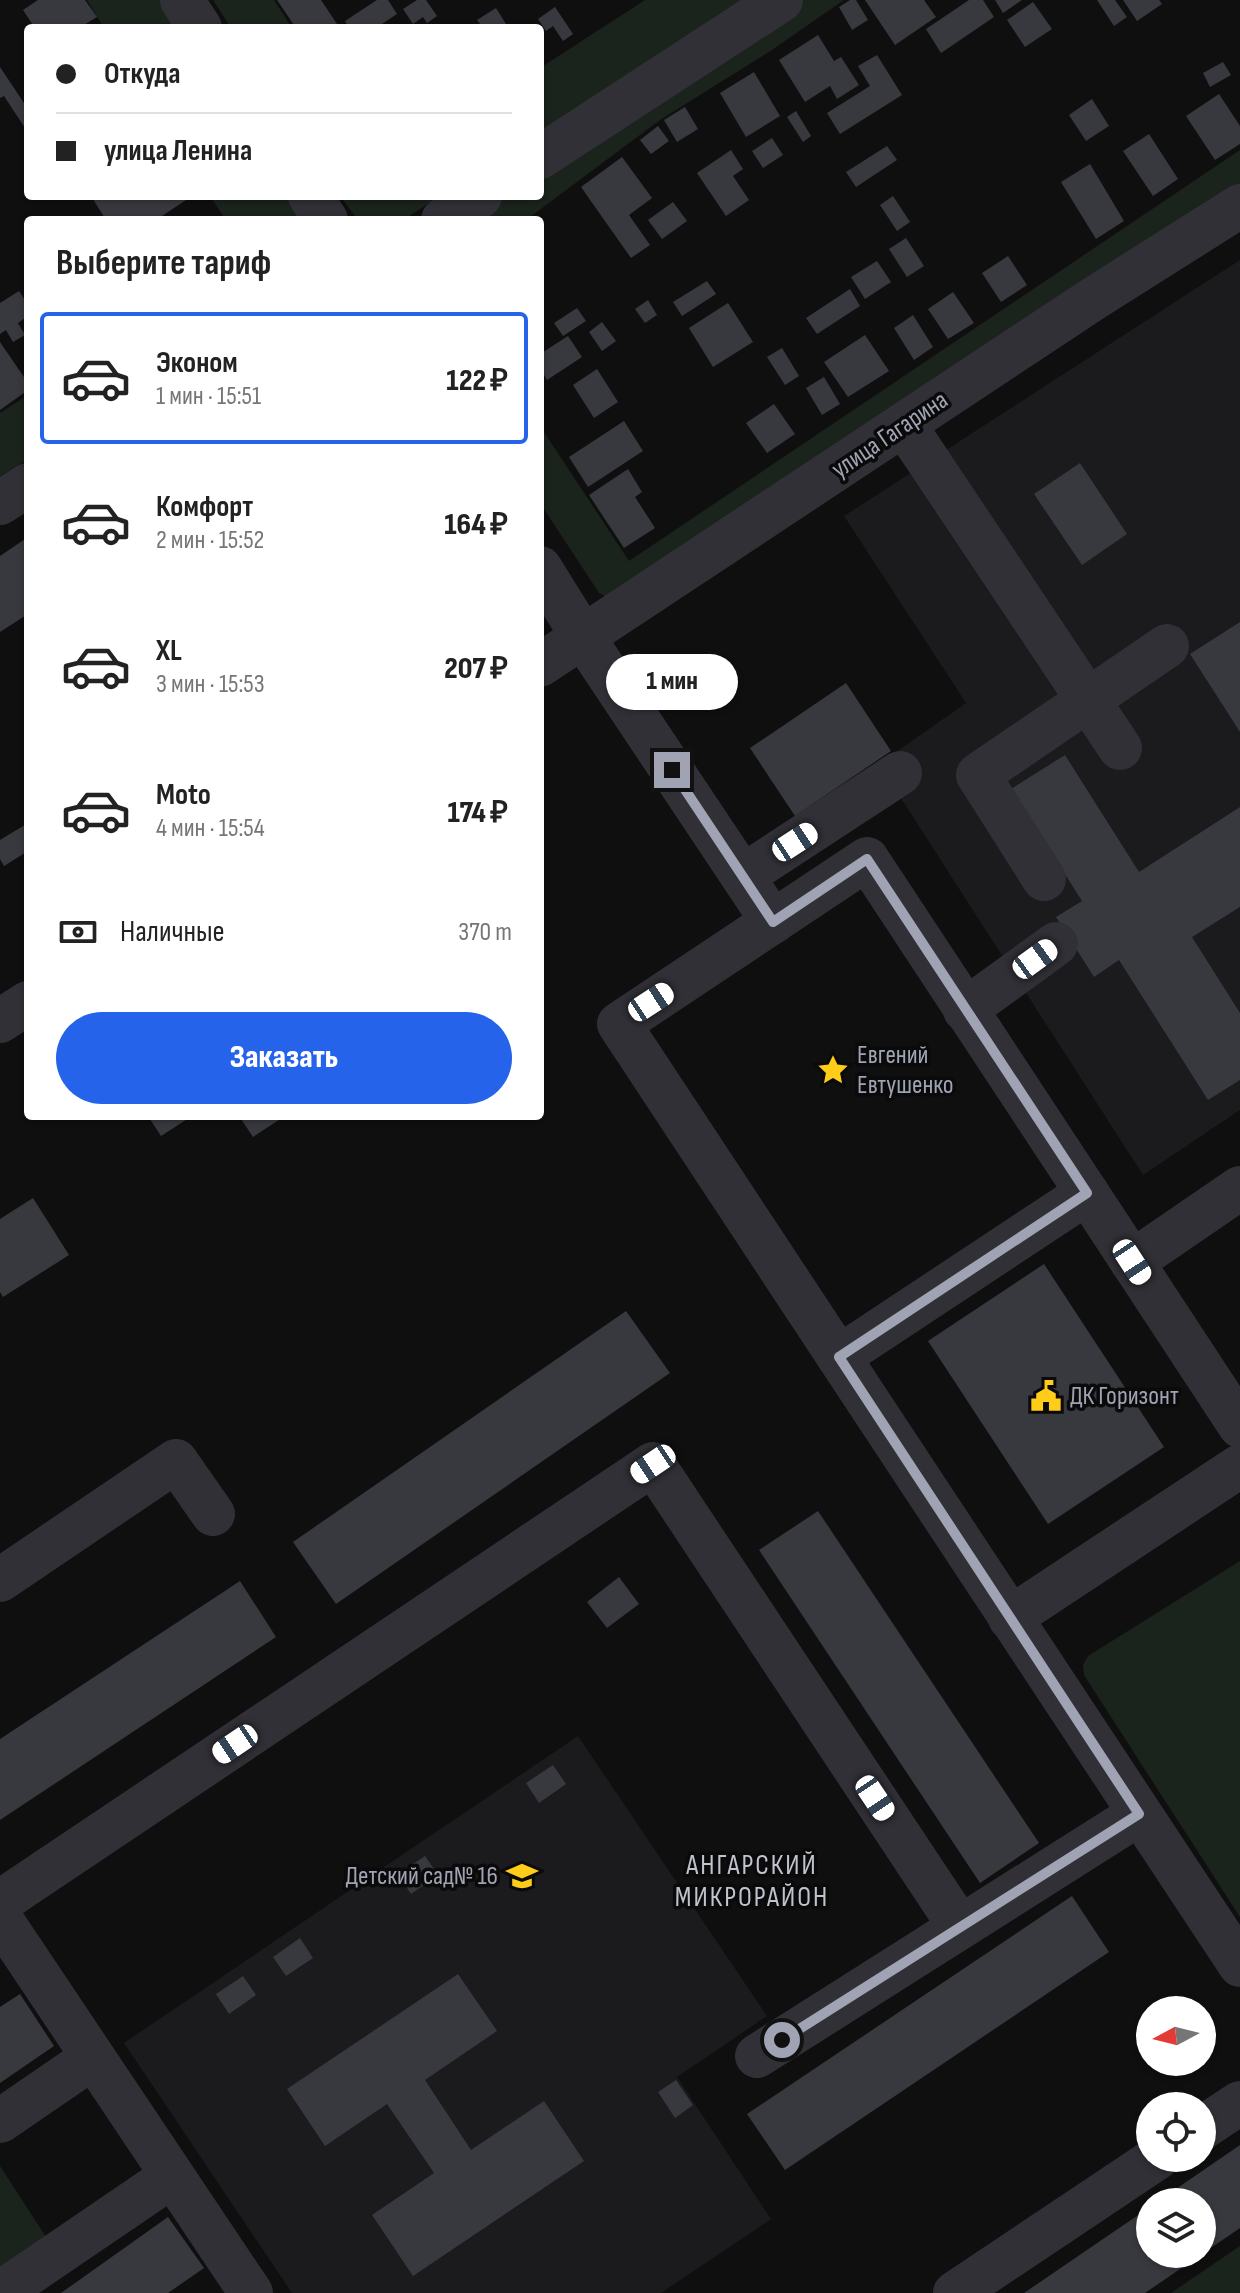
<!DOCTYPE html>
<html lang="ru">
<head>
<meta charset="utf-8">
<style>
	:root { --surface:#fff; --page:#f2f2f2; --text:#222; --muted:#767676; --line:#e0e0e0; --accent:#2563eb }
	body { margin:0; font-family:"Sofia Sans Condensed",sans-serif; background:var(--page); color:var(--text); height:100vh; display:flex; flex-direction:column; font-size:30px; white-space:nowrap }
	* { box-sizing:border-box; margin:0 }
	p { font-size:26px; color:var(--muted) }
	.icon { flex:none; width:44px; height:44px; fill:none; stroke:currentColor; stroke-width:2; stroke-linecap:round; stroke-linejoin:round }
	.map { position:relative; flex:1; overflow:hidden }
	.sheet { position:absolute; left:24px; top:216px; width:520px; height:904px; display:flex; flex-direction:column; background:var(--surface); border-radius:8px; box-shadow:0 2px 6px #0004 }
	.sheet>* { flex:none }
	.top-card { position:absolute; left:24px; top:24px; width:520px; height:176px; border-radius:8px; box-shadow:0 2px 6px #0004; display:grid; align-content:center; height:176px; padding:0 32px; background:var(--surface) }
	.needle { width:52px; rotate:263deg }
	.tools { position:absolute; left:1136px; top:1996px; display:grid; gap:16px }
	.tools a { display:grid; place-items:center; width:80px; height:80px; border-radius:50%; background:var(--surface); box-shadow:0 2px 6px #0004; font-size:40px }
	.end { position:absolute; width:36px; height:36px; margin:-18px; border:10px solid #9fa3b3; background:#111; box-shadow:0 0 0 4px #111 }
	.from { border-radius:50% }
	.bubble { position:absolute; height:56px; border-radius:28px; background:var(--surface); box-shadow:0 2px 6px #0004; font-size:26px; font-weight:800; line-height:56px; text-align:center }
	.car { position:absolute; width:24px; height:48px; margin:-24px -12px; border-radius:10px; box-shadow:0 0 6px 2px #0007; background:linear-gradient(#fff 24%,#345 0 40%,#fff 0 76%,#345 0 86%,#fff 0) }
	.top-card b { display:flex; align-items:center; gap:28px; height:76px; font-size:30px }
	.top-card b+b { border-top:2px solid var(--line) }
	.top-card i { width:20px; height:20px; background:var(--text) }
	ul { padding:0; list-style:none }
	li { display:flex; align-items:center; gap:24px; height:132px; margin:0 16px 12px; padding:0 16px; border:4px solid transparent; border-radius:8px }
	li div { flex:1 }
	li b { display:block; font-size:30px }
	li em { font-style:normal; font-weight:800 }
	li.selected { border-color:var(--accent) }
	li>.icon { width:72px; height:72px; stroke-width:1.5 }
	h2 { padding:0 32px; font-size:36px; line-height:96px }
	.pay { display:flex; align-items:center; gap:20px; height:88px; padding:0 32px; font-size:30px }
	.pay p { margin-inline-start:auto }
	.button { display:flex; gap:16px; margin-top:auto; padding:16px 32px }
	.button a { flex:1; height:92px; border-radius:48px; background:var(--accent); color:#fff; font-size:32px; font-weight:800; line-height:92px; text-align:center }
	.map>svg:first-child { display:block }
	.built { fill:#1b1b1d }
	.green { fill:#1b231d }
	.building { fill:#38393f }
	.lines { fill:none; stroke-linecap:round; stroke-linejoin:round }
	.minor { stroke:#303036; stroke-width:44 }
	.route { stroke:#9fa3b3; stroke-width:10 }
	.labels { text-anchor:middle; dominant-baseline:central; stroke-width:7; stroke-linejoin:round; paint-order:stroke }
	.street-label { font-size:26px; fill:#9fa3b3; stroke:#0a0a0b }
	.poi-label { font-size:26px; fill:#9fa3b3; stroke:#0a0a0b; text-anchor:start }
	.neighbourhood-label { font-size:28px; letter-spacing:2px; fill:#c0c2ce; stroke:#0a0a0b }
</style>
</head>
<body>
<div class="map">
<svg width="1240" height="2293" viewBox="0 0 1240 2293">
	<rect width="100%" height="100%" fill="#0f0f10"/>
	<g class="built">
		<polygon points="1240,260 1240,1110 1143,1175 879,764 966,703 844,516"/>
		<polygon points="578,1736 767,2016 677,2077 771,2219 661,2293 292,2293 124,2043"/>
	</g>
	<g class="green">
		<polygon points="87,0 160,0 179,28 104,28"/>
		<polygon points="213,0 274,0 292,28 231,28"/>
		<polygon points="645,0 745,0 540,132 540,68"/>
		<polygon points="793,0 844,0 769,52 660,120 526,220 468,220 503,196 540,196 540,171"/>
		<polygon points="1240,150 1240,203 618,603 599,593 540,503 540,426 629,561"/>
		<polygon points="210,196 288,196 303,220 226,220"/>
		<polygon points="340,196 440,196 403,220 358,220"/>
		<polygon points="28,395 28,459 0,476 0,413"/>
		<polygon points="1240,1561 1240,1917 1084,1675 1083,1665 1088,1656"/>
		<polygon points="0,2166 50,2243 0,2276"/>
		<polygon points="1240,2246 1240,2293 1171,2293"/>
	</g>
	<g class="building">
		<polygon points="38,0 85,0 97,17 79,28 35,28 23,10"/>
		<polygon points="277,0 321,0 337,24 331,28 296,28"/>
		<polygon points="377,0 388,0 397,14 376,28 349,28 345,21"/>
		<polygon points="417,0 426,0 437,16 427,23 423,17 413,24 403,9"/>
		<polygon points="850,0 856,0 868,20 852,30 839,7"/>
		<polygon points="865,0 924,0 936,17 895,45"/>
		<polygon points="969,0 983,0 994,17 941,53 926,29"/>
		<polygon points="995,0 1022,0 1003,13"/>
		<polygon points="1097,0 1115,0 1127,17 1114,26"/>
		<polygon points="1123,0 1159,0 1162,4 1137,21"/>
		<polygon points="1033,2 1052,29 1025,47 1007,20"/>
		<polygon points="555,7 573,34 563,41 553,26 546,31 538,19"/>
		<polygon points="496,8 506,24 499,28 483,28 477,20"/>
		<polygon points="818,35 834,61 841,57 859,85 837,99 830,86 805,102 779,60"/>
		<polygon points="877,55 902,95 840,134 827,113 870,86 858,66"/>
		<polygon points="1223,62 1231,75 1210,87 1203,73"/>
		<polygon points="0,67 28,109 25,128 4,96 0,98"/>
		<polygon points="754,72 780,116 746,137 720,93"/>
		<polygon points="1219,94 1240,126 1240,144 1215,160 1186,116"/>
		<polygon points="1092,99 1109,126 1086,141 1069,115"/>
		<polygon points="685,107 698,129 677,142 664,120"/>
		<polygon points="796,111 811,136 803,142 787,117"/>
		<polygon points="658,126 669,141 651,154 640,140"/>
		<polygon points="1149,134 1178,179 1153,196 1123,151"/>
		<polygon points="772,138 783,155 763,168 752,151"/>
		<polygon points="887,146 897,160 856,187 846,172"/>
		<polygon points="731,150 743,169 733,176 749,200 726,216 697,173"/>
		<polygon points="622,157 652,198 629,215 650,245 631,258 581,187"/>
		<polygon points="1090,164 1124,221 1096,239 1061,182"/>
		<polygon points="91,196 192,196 156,220 106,220"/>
		<polygon points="893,196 910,222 897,231 880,205"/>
		<polygon points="673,202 687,221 662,239 648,220"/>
		<polygon points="906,238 924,266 907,277 889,249"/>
		<polygon points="1008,256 1027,285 1001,302 982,273"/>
		<polygon points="877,261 891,282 865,299 851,277"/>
		<polygon points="707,281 716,294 682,316 673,302"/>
		<polygon points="850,289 860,306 817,334 806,318"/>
		<polygon points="19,291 28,305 28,316 18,323 25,335 13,342 6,330 0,334 0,303"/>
		<polygon points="953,292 974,323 948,339 928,309"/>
		<polygon points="648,300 657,315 645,323 635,309"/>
		<polygon points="728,303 753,342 713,367 689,328"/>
		<polygon points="577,308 586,321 563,336 554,323"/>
		<polygon points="913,315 933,347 914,360 894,328"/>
		<polygon points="602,322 616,341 602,351 589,332"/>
		<polygon points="865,335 889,371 848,397 824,362"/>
		<polygon points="568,336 582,357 547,380 540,368 540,354"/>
		<polygon points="0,342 28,383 28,390 0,410"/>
		<polygon points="782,348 799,376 785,385 767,357"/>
		<polygon points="597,369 618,402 594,418 573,385"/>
		<polygon points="824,377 840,404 822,415 806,388"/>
		<polygon points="774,404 795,434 767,453 746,423"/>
		<polygon points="624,421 643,451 588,487 569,457"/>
		<polygon points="1080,463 1127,534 1082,565 1034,494"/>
		<polygon points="628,469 642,492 635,497 655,528 624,548 589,495"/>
		<polygon points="28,537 28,614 0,632 0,556"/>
		<polygon points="1240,622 1240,732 1190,654"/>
		<polygon points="846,683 891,751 795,816 750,748"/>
		<polygon points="1065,755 1139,872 1240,807 1240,907 1192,937 1240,1013 1240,1080 1208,1100 1119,960 1094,977 1056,917 1082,901 1011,789"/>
		<polygon points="28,823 28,851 4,866 0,859 0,840"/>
		<polygon points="148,1116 192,1116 161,1136"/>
		<polygon points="239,1116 285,1116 253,1137"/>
		<polygon points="33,1198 69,1255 3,1297 0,1292 0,1219"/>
		<polygon points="1044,1264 1164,1447 1048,1524 928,1341"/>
		<polygon points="626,1311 670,1373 336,1604 293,1542"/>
		<polygon points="818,1511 1039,1843 980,1883 759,1550"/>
		<polygon points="619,1577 639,1604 607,1628 587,1602"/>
		<polygon points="240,1581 276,1637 0,1820 0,1739"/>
		<polygon points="553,1765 566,1784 539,1803 526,1783"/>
		<polygon points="425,1856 438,1875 411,1894 398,1874"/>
		<polygon points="1072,1896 1109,1952 785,2170 747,2114"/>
		<polygon points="300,1938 313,1958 286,1976 273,1957"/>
		<polygon points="458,1974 497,2031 425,2080 471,2150 544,2101 584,2161 413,2276 372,2215 434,2173 387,2104 325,2146 287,2089"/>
		<polygon points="243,1976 256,1995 229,2014 216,1994"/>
		<polygon points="20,1994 54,2046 0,2083 0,2007"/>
		<polygon points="676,2080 693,2105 675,2118 658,2092"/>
		<polygon points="1240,2145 1240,2228 1202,2254 1202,2202 1157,2202"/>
		<polygon points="1150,2207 1150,2254 1202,2254 1145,2293 1024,2293"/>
		<polygon points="168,2217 204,2268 168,2293 61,2293"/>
	</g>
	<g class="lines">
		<g class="minor">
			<polyline points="182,0 200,28"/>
			<polyline points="540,157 781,0"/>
			<polyline points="310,196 326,220"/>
			<polyline points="443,220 480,196"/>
			<polyline points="905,426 1120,748"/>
			<polyline points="0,503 28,485"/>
			<polyline points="540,568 583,637 773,922"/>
			<polyline points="540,665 1093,299 1240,206"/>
			<polyline points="743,876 900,773"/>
			<polyline points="1044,879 978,775 1167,646"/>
			<polyline points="965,1010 1056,944"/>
			<polyline points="0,1021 28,1003"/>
			<polyline points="1087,1193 867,859 619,1024 1240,1965"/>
			<polyline points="1132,1262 1240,1188"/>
			<polyline points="839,1357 1087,1193 1240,1426"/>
			<polyline points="0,1580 176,1461 213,1514"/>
			<polyline points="1010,1618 1240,1466"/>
			<polyline points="0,1902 653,1464 960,1927"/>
			<polyline points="0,1918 251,2293"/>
			<polyline points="757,2056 1139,1814"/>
			<polyline points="0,2121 92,2058"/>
			<polyline points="1202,2128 1240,2103"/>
			<polyline points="0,2293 172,2176"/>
			<polyline points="955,2293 1157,2158"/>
		</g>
	</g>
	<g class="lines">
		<polyline class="route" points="672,770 773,922 867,859 1087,1193 839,1357 1139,1814 782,2040"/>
	</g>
	<defs>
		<symbol id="sight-bare" viewBox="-9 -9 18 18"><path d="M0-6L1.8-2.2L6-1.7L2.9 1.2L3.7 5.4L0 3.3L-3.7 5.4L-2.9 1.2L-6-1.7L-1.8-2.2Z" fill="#ffcc19" stroke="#0a0a0b" stroke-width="2.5" paint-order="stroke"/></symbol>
		<symbol id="civic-bare" viewBox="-9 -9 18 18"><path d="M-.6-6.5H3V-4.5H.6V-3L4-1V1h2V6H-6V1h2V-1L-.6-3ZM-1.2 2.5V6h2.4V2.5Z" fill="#ffcc19" stroke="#0a0a0b" stroke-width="2.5" paint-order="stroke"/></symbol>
		<symbol id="school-bare" viewBox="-9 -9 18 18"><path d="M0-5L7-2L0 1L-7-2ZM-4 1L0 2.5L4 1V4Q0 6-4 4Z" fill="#ffcc19" stroke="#0a0a0b" stroke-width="2.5" paint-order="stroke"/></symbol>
	</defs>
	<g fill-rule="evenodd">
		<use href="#sight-bare" x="811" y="1048" width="44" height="44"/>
		<use href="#civic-bare" x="1024" y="1374" width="44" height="44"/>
		<use href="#school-bare" x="500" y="1854" width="44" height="44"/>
	</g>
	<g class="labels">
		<g class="street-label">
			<text transform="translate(890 435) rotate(-34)">улица Гагарина</text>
		</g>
		<g class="poi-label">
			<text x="857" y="1055">Евгений<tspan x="857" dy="30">Евтушенко</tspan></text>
			<text x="1070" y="1396">ДК Горизонт</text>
			<text x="498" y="1876" text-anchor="end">Детский сад№ 16</text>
		</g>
		<g class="neighbourhood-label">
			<text x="752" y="1865">АНГАРСКИЙ<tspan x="752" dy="32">МИКРОРАЙОН</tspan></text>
		</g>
	</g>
</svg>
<div class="tools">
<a><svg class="needle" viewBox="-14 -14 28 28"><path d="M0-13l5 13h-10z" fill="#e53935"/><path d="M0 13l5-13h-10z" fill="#767676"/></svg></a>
<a><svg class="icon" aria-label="locate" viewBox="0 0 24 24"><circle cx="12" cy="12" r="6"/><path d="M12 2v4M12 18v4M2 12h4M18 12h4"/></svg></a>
<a><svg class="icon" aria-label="layers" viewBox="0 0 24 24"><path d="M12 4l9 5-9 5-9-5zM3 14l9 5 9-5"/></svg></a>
</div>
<i class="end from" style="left:782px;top:2040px"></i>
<i class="end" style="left:672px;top:770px"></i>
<div class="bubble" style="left:606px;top:654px;width:132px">1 мин</div>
<i class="car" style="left:795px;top:842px;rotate:57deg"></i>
<i class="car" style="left:1035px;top:959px;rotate:54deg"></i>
<i class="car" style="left:651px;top:1002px;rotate:57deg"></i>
<i class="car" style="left:1132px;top:1262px;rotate:147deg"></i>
<i class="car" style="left:653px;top:1464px;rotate:236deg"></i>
<i class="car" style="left:235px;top:1744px;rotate:236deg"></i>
<i class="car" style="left:875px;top:1798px;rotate:146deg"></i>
<div class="top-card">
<b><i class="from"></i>Откуда</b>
<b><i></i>улица Ленина</b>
</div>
<section class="sheet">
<h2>Выберите тариф</h2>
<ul>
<li class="selected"><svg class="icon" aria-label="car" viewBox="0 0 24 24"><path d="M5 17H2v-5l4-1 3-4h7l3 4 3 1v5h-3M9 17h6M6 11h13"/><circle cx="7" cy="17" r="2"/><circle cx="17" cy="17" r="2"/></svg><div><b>Эконом</b><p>1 мин · 15:51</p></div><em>122 ₽</em></li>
<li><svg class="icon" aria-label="car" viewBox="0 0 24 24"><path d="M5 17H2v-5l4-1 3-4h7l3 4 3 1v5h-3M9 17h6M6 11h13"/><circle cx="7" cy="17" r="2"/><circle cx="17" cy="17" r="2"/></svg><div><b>Комфорт</b><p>2 мин · 15:52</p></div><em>164 ₽</em></li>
<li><svg class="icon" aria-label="car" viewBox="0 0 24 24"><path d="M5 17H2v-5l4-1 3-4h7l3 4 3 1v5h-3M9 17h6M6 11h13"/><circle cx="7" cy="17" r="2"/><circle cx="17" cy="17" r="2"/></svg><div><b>XL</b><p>3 мин · 15:53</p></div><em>207 ₽</em></li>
<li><svg class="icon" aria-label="car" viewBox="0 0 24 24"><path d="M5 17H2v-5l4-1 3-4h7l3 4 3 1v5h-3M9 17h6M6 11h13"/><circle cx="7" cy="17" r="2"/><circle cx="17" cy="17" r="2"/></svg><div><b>Moto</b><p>4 мин · 15:54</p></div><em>174 ₽</em></li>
</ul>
<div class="pay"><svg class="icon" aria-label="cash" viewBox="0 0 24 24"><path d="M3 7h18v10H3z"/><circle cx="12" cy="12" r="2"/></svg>Наличные<p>370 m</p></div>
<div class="button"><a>Заказать</a></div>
</section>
</div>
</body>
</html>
